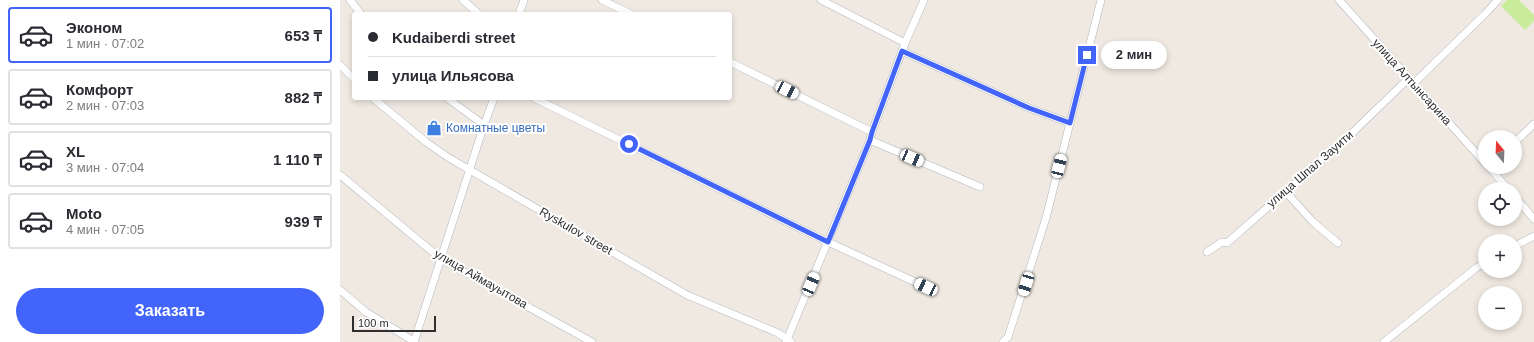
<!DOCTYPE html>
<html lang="ru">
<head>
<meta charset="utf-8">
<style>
	:root { --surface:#fff; --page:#f2f2f3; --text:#2b2b33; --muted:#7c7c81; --line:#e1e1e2; --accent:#4264fb }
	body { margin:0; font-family:Helvetica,sans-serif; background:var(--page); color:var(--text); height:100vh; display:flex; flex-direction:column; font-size:15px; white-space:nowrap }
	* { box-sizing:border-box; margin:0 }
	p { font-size:13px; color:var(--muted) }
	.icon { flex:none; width:22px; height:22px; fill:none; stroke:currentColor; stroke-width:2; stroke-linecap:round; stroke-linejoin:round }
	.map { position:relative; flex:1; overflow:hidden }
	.sheet { display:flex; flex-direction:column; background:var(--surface); width:340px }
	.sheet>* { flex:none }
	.banner { position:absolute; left:12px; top:12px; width:380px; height:88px; border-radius:4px; box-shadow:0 2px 6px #0003; display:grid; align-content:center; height:88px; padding:0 16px; background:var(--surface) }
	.needle { width:26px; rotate:341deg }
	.fabs { position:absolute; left:1138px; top:130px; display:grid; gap:8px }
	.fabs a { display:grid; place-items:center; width:44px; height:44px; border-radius:50%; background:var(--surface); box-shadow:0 2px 6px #0003; font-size:20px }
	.scale { position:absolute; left:12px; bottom:10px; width:84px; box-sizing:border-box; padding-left:4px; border:2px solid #2e2e2e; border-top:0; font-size:11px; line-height:14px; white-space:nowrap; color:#2e2e2e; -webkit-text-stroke:3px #fff; paint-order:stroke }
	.end { position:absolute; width:18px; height:18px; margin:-9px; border:5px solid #4264fb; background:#fff; box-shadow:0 0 0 2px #fff }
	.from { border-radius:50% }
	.bubble { position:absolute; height:28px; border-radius:14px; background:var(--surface); box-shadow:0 2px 6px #0003; font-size:13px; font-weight:600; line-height:28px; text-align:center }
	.car { position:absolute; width:12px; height:24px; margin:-12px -6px; border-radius:5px; box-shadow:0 0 3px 1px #0007; background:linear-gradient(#fff 24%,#345 0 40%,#fff 0 76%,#345 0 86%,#fff 0) }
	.banner b { display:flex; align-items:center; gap:14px; height:38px; font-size:15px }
	.banner b+b { border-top:1px solid var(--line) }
	.banner i { width:10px; height:10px; background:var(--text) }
	ul { padding:7px 0 0; list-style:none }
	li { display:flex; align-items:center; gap:12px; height:56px; margin:0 8px 6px; padding:0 8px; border:2px solid var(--line); border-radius:4px }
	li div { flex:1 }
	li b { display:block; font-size:15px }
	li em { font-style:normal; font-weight:600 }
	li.current { border-color:var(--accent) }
	li>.icon { width:36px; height:36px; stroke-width:1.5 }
	.cta { display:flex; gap:8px; margin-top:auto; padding:8px 16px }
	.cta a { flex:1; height:46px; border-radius:24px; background:var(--accent); color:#fff; font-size:16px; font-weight:600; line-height:46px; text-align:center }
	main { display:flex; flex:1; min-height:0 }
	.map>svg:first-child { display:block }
	.pitch { fill:#c9ec9a }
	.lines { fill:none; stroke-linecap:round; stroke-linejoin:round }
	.minor-casing { stroke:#b4b7c1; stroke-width:8 }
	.minor { stroke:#fff; stroke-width:7 }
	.route { stroke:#4264fb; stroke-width:5 }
	.labels { text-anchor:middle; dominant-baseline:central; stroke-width:4; stroke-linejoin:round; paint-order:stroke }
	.street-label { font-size:12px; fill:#2e2e2e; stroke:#fff }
	.shop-label { font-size:12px; fill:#366cbe; stroke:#fff; text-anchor:start }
</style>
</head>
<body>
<main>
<section class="sheet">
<ul>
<li class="current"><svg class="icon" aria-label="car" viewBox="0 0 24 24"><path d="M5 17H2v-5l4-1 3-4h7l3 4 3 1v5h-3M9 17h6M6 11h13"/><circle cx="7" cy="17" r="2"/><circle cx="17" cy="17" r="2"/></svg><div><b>Эконом</b><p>1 мин · 07:02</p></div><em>653 ₸</em></li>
<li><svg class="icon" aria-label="car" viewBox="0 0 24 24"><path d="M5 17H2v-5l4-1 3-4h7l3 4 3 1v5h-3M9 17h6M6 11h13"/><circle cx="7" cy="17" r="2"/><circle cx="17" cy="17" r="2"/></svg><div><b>Комфорт</b><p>2 мин · 07:03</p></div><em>882 ₸</em></li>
<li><svg class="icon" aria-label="car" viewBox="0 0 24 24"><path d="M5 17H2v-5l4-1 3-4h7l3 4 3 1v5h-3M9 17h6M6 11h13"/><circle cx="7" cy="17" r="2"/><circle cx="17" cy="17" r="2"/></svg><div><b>XL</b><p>3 мин · 07:04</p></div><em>1 110 ₸</em></li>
<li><svg class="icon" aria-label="car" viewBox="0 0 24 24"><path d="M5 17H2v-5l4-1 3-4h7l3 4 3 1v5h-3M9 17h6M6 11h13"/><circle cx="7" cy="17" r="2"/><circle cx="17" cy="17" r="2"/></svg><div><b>Moto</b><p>4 мин · 07:05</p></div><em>939 ₸</em></li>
</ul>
<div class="cta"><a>Заказать</a></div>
</section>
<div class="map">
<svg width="1194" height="342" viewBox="0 0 1194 342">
	<rect width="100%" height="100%" fill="#efe9e1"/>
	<polygon class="pitch" points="1167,0 1179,0 1194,15 1194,21 1185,30 1161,6"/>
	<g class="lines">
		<defs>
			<g id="minor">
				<polyline points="10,0 21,14"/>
				<polyline points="123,0 139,14"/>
				<polyline points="262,0 291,14"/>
				<polyline points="481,0 565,43"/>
				<polyline points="999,0 1145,163"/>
				<polyline points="179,14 184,0"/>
				<polyline points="562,51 689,108 730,123"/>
				<polyline points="390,62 532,132"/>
				<polyline points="0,65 14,79"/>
				<polyline points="1073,84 1146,13 1158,0"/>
				<polyline points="33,98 86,142 109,158 347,295 438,333 451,342"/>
				<polyline points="107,98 144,125"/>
				<polyline points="194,98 488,242 586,287"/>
				<polyline points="530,140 640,187"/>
				<polyline points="1175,142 1194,124"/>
				<polyline points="1149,167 1168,189"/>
				<polyline points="0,175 101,259 252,342"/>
				<polyline points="945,191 973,222 998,243"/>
				<polyline points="1175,197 1194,219"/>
				<polyline points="1175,246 1194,236"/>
				<polyline points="867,252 882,242 887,243 1011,134 1069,78"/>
				<polyline points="0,290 26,312 75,342"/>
				<polyline points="74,342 144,125 154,98"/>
				<polyline points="446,342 530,140 532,132 565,43 584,0"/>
				<polyline points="663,342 668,337 706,218 761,0"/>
				<polyline points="1044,342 1136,268 1145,263"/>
			</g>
		</defs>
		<use href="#minor" class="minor-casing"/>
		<use href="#minor" class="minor"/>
	</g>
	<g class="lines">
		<polyline class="route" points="289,144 488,242 530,140 532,132 562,51 689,108 730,123 747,55"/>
	</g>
	<defs>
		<symbol id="shop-bare" viewBox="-9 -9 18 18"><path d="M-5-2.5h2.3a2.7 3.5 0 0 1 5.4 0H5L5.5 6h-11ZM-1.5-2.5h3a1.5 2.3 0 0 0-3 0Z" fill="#3f7fe0" stroke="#fff" stroke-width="2.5" paint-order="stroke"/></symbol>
	</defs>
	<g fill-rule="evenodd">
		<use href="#shop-bare" x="83" y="117" width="22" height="22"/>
	</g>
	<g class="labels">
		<g class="street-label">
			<text transform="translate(1072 82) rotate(48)">улица Алтынсарина</text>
			<text transform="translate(970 169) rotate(-41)">улица Шпал Зауити</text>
			<text transform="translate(236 231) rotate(30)">Ryskulov street</text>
			<text transform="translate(141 279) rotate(30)">улица Аймауытова</text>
		</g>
		<g class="shop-label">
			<text x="106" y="128">Комнатные цветы</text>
		</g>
	</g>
</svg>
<div class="fabs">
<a><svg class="needle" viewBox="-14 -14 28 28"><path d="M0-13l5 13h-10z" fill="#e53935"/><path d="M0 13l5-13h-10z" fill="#7c7c81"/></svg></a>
<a><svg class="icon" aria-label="locate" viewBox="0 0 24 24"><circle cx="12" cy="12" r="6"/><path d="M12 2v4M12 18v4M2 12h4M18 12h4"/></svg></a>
<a>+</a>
<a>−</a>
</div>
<div class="scale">100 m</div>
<i class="end from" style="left:289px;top:144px"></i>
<i class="end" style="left:747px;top:55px"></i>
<div class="bubble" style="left:761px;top:41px;width:66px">2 мин</div>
<i class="car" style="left:447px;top:90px;rotate:116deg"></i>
<i class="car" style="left:572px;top:158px;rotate:113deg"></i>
<i class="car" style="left:719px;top:166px;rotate:14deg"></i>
<i class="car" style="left:471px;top:284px;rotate:23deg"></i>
<i class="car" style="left:686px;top:284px;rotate:197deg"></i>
<i class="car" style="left:586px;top:287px;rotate:295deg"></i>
<div class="banner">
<b><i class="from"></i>Kudaiberdi street</b>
<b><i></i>улица Ильясова</b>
</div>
</div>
</main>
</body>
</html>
